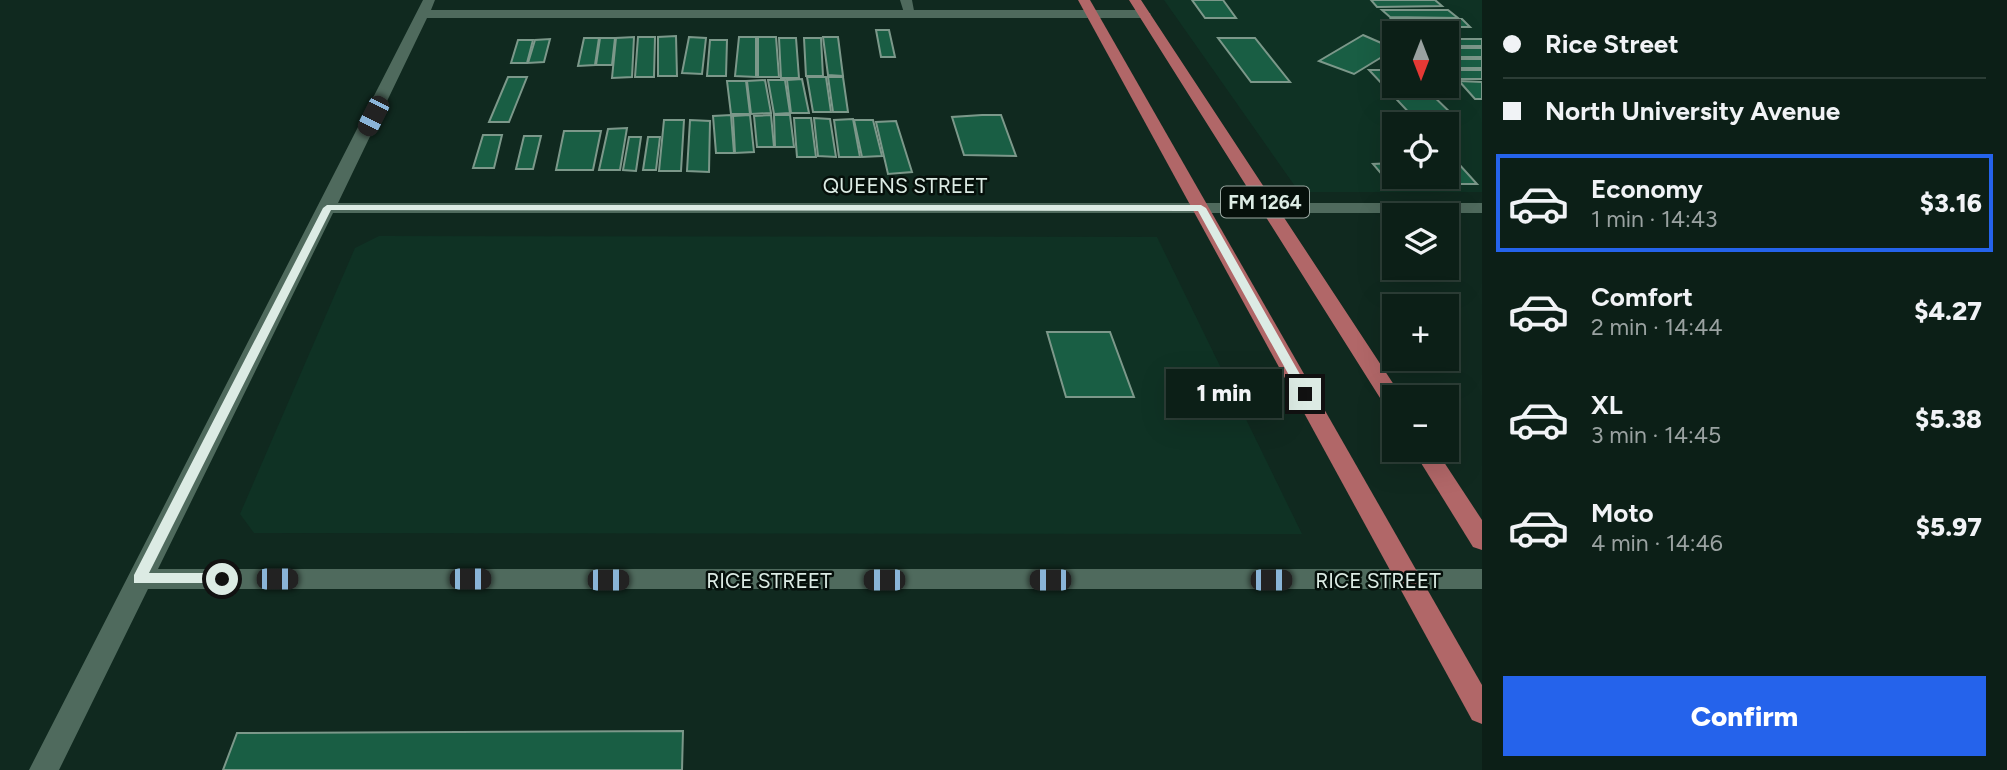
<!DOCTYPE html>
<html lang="en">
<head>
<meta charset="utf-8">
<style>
	:root { --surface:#0c1f17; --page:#152720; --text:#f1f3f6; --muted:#9aa2a1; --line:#2c3d36; --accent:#2563eb }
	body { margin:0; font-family:Figtree,sans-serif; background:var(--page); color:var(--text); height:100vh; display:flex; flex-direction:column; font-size:26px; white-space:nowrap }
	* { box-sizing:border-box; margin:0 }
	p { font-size:23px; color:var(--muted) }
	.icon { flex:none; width:38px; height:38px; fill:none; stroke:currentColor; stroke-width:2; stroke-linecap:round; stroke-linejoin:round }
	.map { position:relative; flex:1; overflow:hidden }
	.sheet { display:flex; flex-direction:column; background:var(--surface); width:525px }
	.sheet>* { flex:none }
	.guide { display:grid; align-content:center; height:154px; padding:0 21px; background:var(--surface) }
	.needle { width:46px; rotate:180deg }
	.tools { position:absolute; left:1382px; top:21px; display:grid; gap:14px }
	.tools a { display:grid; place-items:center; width:77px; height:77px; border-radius:0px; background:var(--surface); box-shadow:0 7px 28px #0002,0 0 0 2px var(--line); font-size:35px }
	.end { position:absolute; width:32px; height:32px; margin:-16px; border:9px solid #dcebe4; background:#111; box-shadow:0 0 0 4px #111 }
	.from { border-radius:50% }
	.bubble { position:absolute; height:49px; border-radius:0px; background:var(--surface); box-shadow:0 7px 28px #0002,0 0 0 2px var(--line); font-size:23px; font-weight:800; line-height:49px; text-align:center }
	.car { position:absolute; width:21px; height:42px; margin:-21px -10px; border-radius:9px; box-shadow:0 0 5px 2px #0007; background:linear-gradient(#222 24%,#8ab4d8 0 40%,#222 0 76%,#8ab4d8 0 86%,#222 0) }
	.guide b { display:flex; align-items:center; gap:24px; height:66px; font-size:26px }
	.guide b+b { border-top:2px solid var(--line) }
	.guide i { width:18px; height:18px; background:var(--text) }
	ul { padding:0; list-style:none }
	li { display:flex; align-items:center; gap:21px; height:98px; margin:0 14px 10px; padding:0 7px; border:4px solid transparent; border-radius:0px }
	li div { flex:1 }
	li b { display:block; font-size:26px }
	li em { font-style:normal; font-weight:800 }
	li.current { border-color:var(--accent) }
	li>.icon { width:63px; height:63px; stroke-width:1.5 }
	.cta { display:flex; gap:14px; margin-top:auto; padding:14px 21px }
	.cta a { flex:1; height:80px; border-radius:0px; background:var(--accent); color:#fff; font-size:28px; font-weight:800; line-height:80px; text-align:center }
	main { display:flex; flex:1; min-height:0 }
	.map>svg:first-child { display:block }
	.built { fill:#0f3224; fill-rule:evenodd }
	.building { fill:#195e44; stroke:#7c988a; stroke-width:2 }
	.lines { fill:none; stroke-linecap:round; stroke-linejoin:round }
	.service { fill:#4f6a5d; fill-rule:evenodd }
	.minor { fill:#4f6a5d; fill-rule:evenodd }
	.primary { fill:#b16768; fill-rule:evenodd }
	.route { fill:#dcebe4 }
	.labels { text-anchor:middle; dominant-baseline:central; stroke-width:5; stroke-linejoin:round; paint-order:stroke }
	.shield { fill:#06100b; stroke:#9ca9a3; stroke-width:2 }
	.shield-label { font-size:19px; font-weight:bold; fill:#dcebe4 }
	.street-label { font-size:21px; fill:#dcebe4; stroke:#06100b }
</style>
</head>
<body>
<main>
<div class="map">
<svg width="1482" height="770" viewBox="0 0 1482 770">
	<rect width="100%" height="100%" fill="#10291f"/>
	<g class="built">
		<path d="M1164,0H1482V192H1299ZM1395,33H1447V86H1395ZM1395,124H1447V177H1395Z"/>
		<polygon points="379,236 1157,237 1302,534 254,533 240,514 355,248"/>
	</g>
	<g class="building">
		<polygon points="1192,0 1223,0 1236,18 1205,18"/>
		<polygon points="1371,0 1435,0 1442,6 1377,7"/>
		<polygon points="1382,10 1448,10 1458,18 1390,17"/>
		<polygon points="1391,19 1462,19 1470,27 1397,27"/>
		<polygon points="876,30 889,30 895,57 881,57"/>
		<polygon points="1363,35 1395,49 1354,74 1319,61"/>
		<polygon points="676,36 677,76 658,76 658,37"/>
		<polygon points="634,37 632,77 612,78 616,38"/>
		<polygon points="638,37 655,37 654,77 635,77"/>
		<polygon points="689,37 706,38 702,74 682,73"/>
		<polygon points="739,37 756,37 756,77 735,76"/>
		<polygon points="758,37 776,37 779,77 758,77"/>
		<polygon points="823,37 838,37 843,76 828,75"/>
		<polygon points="584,38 599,38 595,65 578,66"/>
		<polygon points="600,38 615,38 612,65 596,65"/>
		<polygon points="779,38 796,38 799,78 781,78"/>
		<polygon points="804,38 821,38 823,76 806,76"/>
		<polygon points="1218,38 1255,38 1290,82 1251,82"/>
		<polygon points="550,39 544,62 528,63 535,40"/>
		<rect x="1447" y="39" width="35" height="7"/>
		<polygon points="518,40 533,40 527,63 511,63"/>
		<polygon points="710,40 727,40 726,76 707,76"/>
		<rect x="1447" y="48" width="35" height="9"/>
		<rect x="1447" y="59" width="35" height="9"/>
		<polygon points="1369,70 1395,70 1395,86 1423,86 1456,118 1415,119"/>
		<polygon points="1447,70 1482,70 1482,79 1453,79"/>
		<polygon points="508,77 527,77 509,122 489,122"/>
		<polygon points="807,77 826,77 831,112 813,112"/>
		<polygon points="828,77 843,77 848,112 833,112"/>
		<polygon points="802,79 809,113 791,113 787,80"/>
		<polygon points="765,80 771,113 751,114 747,81"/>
		<polygon points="768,80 785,80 790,113 774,114"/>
		<polygon points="727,81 746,81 750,114 731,114"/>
		<polygon points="1459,81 1482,82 1482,99 1475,99"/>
		<polygon points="731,115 734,153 716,153 713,116"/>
		<polygon points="750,115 754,152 735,153 733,116"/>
		<polygon points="771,115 774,147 757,147 754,116"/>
		<polygon points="774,115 790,115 794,147 775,147"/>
		<polygon points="982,115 1001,115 1016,156 964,155 952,117"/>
		<polygon points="794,118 811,118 816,157 797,157"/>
		<polygon points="814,118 830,119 836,157 818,156"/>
		<polygon points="853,119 860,157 839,157 834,120"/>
		<polygon points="664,120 684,120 681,171 659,171"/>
		<polygon points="690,120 710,121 709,172 687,171"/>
		<polygon points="854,120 873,120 882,156 862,157"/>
		<polygon points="896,121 912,172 888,174 876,122"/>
		<polygon points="627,128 620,170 599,170 608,129"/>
		<polygon points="564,131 601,131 593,170 556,170"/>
		<polygon points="483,135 502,135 494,168 473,168"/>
		<polygon points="524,136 541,136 533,169 516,169"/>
		<polygon points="629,137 641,137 636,171 623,170"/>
		<polygon points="648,137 660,137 656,170 643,170"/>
		<polygon points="1395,163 1395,177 1447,177 1447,163 1458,163 1477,184 1390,184 1373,164"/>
		<polygon points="1047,332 1110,332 1134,397 1066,397"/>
		<polygon points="683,731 682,770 223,770 237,733"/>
	</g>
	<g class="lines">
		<polygon class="service" points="900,0 912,0 915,16 905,16"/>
		<polygon class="minor" points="423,0 435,0 431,10 1144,10 1151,14 1144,18 427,18 338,203 1482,203 1482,213 333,213 158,569 1482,569 1482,589 148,589 59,770 29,770"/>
		<g class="primary">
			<polygon points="1078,0 1090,0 1482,685 1482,724 1472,720"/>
			<polygon points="1129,0 1141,0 1402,397 1395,397 1395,412 1387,409"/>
			<polygon points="1413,450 1436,450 1482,520 1482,550 1473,547"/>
		</g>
	</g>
	<polygon class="route" points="327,205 1201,205 1206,208 1311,394 1301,397 1198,211 331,210 149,573 222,573 229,579 227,583 134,583 134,575 323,208"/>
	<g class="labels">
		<rect class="shield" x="1221" y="186.5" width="88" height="31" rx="5"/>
		<g class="shield-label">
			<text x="1265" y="202">FM 1264</text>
		</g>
		<g class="street-label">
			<text x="905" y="185">QUEENS STREET</text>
			<text x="769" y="580">RICE STREET</text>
			<text x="1378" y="580">RICE STREET</text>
		</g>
	</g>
</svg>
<div class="tools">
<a><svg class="needle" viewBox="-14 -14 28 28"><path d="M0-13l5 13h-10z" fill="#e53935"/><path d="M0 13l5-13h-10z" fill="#9aa2a1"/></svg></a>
<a><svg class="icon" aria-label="locate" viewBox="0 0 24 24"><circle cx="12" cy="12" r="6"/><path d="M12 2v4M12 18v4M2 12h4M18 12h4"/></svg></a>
<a><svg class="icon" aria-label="layers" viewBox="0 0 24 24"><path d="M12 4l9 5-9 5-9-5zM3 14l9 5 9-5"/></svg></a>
<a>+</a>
<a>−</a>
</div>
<i class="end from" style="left:222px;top:579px"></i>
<i class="end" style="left:1305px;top:394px"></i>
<div class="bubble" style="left:1166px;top:369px;width:116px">1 min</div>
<i class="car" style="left:373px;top:116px;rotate:207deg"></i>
<i class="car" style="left:277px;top:579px;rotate:90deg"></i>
<i class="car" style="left:470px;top:579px;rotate:90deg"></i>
<i class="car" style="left:608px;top:580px;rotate:90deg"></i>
<i class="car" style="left:884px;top:580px;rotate:270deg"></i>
<i class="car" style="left:1050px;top:580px;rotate:270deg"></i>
<i class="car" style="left:1271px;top:580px;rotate:90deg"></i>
</div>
<section class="sheet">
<div class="guide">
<b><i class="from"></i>Rice Street</b>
<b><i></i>North University Avenue</b>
</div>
<ul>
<li class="current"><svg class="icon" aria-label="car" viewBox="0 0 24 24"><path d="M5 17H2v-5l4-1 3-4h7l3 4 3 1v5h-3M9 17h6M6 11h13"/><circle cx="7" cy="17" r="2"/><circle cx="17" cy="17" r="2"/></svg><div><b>Economy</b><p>1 min · 14:43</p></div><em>$3.16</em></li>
<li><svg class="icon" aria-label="car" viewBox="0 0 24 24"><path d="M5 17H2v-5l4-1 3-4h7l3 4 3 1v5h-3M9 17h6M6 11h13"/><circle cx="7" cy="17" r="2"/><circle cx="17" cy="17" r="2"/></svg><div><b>Comfort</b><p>2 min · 14:44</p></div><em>$4.27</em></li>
<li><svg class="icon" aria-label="car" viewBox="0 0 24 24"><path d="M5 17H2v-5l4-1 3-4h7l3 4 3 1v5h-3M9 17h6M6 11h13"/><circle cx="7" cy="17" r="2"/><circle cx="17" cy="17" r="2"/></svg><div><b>XL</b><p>3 min · 14:45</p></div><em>$5.38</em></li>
<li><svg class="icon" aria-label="car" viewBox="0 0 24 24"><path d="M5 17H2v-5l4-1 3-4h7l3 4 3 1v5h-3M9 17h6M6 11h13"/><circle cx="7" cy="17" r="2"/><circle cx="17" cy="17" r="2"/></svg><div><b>Moto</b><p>4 min · 14:46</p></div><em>$5.97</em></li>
</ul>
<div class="cta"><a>Confirm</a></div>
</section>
</main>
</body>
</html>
